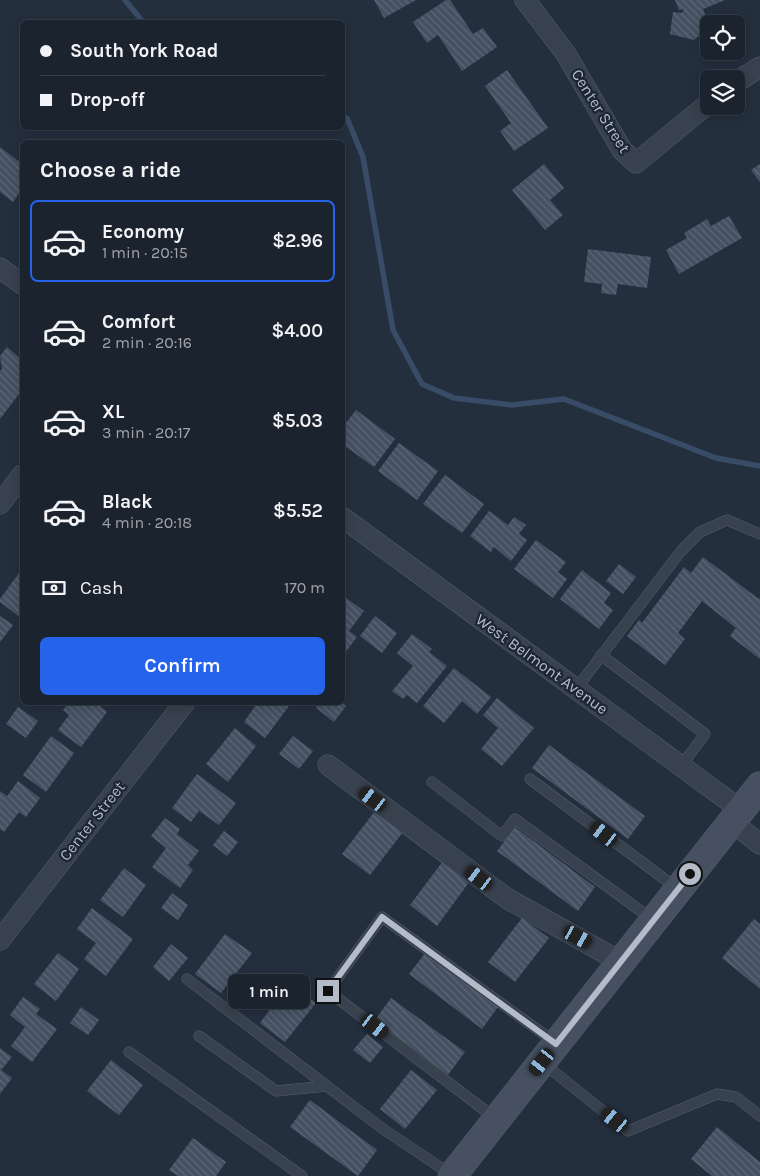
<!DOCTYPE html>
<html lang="en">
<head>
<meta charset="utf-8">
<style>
	:root { --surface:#1b232e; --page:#242b36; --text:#f1f3f6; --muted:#a0a4aa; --line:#39404a; --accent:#2563eb }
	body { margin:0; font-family:Karla,sans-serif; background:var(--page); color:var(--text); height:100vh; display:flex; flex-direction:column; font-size:19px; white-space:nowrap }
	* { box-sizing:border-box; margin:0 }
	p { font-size:16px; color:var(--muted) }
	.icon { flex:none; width:28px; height:28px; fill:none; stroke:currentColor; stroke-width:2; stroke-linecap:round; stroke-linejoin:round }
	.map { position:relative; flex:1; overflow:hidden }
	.sheet { position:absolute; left:20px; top:140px; width:325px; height:565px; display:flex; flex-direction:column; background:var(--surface); border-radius:8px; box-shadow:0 2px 12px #0003,0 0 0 1px var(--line) }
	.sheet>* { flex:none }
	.top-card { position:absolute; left:20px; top:20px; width:325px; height:110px; border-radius:8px; box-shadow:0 2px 12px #0003,0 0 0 1px var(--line); display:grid; align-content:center; height:110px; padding:0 20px; background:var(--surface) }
	.buttons { position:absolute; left:700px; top:15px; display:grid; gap:10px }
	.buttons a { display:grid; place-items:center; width:45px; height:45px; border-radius:8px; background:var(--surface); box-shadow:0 2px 12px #0003,0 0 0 1px var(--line); font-size:25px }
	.end { position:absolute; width:22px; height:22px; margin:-11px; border:6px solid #b4bcc9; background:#111; box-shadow:0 0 0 2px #111 }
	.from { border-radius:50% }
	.bubble { position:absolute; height:35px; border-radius:8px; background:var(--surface); box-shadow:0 2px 12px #0003,0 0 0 1px var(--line); font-size:16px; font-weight:600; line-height:35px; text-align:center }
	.car { position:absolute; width:15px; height:30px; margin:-15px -8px; border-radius:6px; box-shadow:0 0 4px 1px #0007; background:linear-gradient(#222 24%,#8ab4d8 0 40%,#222 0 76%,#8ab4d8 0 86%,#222 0) }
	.top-card b { display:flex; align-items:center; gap:18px; height:48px; font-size:19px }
	.top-card b+b { border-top:1px solid var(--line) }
	.top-card i { width:12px; height:12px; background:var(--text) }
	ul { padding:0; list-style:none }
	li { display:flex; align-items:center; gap:15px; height:82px; margin:0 10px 8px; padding:0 10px; border:2px solid transparent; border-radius:8px }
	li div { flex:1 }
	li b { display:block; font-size:19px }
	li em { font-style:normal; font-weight:600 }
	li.on { border-color:var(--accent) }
	li>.icon { width:45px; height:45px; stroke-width:1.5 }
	h2 { padding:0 20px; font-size:22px; line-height:60px }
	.pay { display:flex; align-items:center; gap:12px; height:55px; padding:0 20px; font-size:19px }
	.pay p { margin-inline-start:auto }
	.cta { display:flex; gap:10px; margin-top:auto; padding:10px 20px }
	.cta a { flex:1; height:58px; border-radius:8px; background:var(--accent); color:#fff; font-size:20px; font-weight:600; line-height:58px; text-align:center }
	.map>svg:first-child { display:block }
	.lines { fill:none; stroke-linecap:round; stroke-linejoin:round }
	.stream { stroke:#394c67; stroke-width:5.5 }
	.building { fill:url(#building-back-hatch) }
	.lane-casing { stroke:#565f6c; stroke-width:11 }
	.street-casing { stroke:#565f6c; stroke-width:21 }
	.secondary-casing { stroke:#565f6c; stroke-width:29 }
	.lane { stroke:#38414e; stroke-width:10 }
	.street { stroke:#38414e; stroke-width:20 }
	.secondary { stroke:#465061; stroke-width:28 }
	.route { stroke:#b4bcc9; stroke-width:6 }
	.labels { text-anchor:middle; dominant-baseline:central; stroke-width:4.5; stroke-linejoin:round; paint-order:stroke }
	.street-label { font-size:16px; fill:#b4bcc9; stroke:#1d2633 }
</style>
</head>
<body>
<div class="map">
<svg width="760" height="1176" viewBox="0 0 760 1176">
	<defs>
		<pattern id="building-back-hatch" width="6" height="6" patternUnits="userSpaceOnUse" patternTransform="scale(1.25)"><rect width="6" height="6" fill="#455162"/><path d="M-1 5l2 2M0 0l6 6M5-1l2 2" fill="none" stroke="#5d6877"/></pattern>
	</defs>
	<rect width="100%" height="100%" fill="#242f3e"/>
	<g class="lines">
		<g class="stream">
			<polyline points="125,0 143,22"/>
			<polyline points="342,116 347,118 363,157 393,330 422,384 454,398 512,405 564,399 716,458 760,466"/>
		</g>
	</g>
	<g class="building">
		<polygon points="374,0 416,0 384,18"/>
		<polygon points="446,0 450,0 473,34 483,28 497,47 462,71 438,35 427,43 413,22"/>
		<polygon points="675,0 725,0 703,9 705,14 702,33 694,40 670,34 673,12 682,13 684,9 679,10"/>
		<polygon points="507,70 548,128 514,151 500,131 511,123 485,86"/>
		<polygon points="0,147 22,164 22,170 18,176 22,179 22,189 13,202 0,192"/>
		<polygon points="544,164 564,188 550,200 563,215 545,230 512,190"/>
		<polygon points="760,164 760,182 751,170"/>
		<polygon points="729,216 742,238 679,274 666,250 687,238 684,233 707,219 711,226"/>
		<polygon points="588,249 651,257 647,288 618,284 616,295 601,293 602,284 584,282"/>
		<polygon points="7,347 22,360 22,390 0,419 0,371 2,369 0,356"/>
		<polygon points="356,410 395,439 374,467 342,444 342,428"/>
		<polygon points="399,443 438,471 417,500 378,471"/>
		<polygon points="445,475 484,504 462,533 423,504"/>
		<polygon points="489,511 508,525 514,517 526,525 519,534 527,540 511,561 494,547 491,552 470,536"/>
		<polygon points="536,540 566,562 558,572 567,579 553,598 514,569"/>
		<polygon points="703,557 759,599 760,597 760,659 730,636 736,628 702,601 678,633 685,639 665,665 627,636 639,620 642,623 684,567 691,573"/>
		<polygon points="619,564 636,577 623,594 606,581"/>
		<polygon points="22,569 22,615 21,618 0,602 0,599"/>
		<polygon points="582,570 611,593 604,603 613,610 599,629 560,599"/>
		<polygon points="342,595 364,611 349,631 357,637 342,657"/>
		<polygon points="0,616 13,625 0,642"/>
		<polygon points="375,616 397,633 382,653 360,636"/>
		<polygon points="412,634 432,649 429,652 447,666 417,703 407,695 403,699 392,691 413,666 397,653"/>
		<polygon points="454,668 491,697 477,714 462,701 444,723 423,706"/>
		<polygon points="497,698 534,728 502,766 481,749 498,728 483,715"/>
		<polygon points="69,702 95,702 107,712 81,747 58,730 69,715 63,710"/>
		<polygon points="258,702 292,702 265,738 244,722"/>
		<polygon points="321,702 341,702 346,706 334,722 316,708"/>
		<polygon points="18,707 38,721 26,738 6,724"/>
		<polygon points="235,728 256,746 228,782 206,764"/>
		<polygon points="51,736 74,753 46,792 23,775"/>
		<polygon points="293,736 313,751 299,769 279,754"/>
		<polygon points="549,745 645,816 628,839 532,768"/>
		<polygon points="197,774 236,803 219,825 199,811 191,822 172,808"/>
		<polygon points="18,781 40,798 26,817 19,812 4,832 0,829 0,791 7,796"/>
		<polygon points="375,811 403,832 370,875 342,854"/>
		<polygon points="165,818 180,829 177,834 199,851 188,865 193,870 180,888 152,867 166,848 151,836"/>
		<polygon points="515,827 595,887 578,911 497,851"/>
		<polygon points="224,831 238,842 227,856 213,845"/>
		<polygon points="443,861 470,881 437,926 410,905"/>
		<polygon points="124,868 146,885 123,917 100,900"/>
		<polygon points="172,893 188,905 178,920 161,908"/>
		<polygon points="92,908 133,939 106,976 84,959 96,943 77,929"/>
		<polygon points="522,918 549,938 515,982 488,962"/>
		<polygon points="754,919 760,924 760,989 722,958"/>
		<polygon points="225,934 252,953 221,993 195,974"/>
		<polygon points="171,944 188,958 169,981 153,967"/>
		<polygon points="426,952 498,1007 482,1029 409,974"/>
		<polygon points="58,953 79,969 56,1001 34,984"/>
		<polygon points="290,983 316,1003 285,1042 260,1023"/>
		<polygon points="23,997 40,1009 36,1014 57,1029 32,1062 11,1046 25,1027 10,1015"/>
		<polygon points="391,998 465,1052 448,1075 375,1020"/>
		<polygon points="81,1007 99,1020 88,1035 70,1023"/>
		<polygon points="367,1034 383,1047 370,1063 353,1050"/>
		<polygon points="0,1048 12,1057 1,1070 12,1078 0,1094"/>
		<polygon points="111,1060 143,1085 119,1115 87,1091"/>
		<polygon points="411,1070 437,1090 405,1129 380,1109"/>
		<polygon points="310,1100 377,1150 358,1176 290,1127"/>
		<polygon points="717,1127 760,1162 760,1176 712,1176 691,1159"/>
		<polygon points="193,1138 226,1162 216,1176 178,1176 169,1170"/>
	</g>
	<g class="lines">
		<defs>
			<g id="lane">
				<polyline points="601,655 705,734 681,766"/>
				<polyline points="576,689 681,551 700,532 727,520 760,534"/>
				<polyline points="530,779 678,889"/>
				<polyline points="432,782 502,836 515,819 653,920"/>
				<polyline points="187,979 383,1129 452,1175"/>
				<polyline points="199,1036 276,1091 327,1086"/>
				<polyline points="129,1052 302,1176"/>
				<polyline points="543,1063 628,1131 717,1094 736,1097 760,1116"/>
				<polyline points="495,1118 328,991 382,917 556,1043"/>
			</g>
			<g id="street">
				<polyline points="525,0 566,54 622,150 636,163 709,103"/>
				<polyline points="736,82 760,67"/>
				<polyline points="0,268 22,284"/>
				<polyline points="0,504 22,475"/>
				<polyline points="342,517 741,810"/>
				<polyline points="328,765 508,899 621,962"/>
				<polyline points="732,822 760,844"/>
				<polyline points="0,940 185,702"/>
			</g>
			<polyline id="secondary" points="452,1176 760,786"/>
		</defs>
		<use href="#lane" class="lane-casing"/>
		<use href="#street" class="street-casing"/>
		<use href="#secondary" class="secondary-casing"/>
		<use href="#lane" class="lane"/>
		<use href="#street" class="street"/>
		<use href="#secondary" class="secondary"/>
	</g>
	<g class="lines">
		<polyline class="route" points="328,991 382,917 556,1044 690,874"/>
	</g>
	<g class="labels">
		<g class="street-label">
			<text transform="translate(601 111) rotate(58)">Center Street</text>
			<text transform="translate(542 664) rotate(36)">West Belmont Avenue</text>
			<text transform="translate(92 821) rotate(-52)">Center Street</text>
		</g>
	</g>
</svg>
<div class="buttons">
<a><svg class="icon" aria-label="locate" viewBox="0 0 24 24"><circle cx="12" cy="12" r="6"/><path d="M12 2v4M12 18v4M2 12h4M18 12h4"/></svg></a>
<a><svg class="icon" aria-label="layers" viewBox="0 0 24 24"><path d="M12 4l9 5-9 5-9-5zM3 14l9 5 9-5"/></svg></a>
</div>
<i class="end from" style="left:690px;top:874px"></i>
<i class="end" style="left:328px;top:991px"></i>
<div class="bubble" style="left:228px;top:974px;width:82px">1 min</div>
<i class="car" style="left:373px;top:799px;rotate:307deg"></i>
<i class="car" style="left:604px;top:834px;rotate:307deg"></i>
<i class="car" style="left:479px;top:878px;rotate:307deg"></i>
<i class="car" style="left:578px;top:937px;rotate:119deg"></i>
<i class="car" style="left:375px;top:1026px;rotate:128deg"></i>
<i class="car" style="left:542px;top:1062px;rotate:218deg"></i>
<i class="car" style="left:615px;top:1120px;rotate:309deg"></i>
<div class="top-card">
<b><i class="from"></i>South York Road</b>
<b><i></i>Drop-off</b>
</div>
<section class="sheet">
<h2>Choose a ride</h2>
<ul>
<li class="on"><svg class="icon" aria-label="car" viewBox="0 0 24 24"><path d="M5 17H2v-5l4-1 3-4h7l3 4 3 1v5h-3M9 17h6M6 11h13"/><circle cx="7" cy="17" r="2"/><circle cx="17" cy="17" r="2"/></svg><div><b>Economy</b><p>1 min · 20:15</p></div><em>$2.96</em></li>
<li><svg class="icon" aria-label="car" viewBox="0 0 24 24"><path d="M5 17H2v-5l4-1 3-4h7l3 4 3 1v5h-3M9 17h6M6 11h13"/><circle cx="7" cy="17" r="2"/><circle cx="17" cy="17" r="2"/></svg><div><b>Comfort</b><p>2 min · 20:16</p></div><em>$4.00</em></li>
<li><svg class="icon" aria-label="car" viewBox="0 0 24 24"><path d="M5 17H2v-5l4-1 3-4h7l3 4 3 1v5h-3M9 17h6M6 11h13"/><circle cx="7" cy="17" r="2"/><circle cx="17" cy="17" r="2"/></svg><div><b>XL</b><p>3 min · 20:17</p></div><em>$5.03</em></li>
<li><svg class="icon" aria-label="car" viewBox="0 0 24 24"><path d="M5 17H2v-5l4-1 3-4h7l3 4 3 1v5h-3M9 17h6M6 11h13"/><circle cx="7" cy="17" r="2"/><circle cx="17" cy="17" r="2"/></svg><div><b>Black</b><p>4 min · 20:18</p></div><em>$5.52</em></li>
</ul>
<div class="pay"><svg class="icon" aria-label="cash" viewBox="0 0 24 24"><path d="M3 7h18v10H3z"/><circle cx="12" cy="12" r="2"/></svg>Cash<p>170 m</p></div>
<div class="cta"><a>Confirm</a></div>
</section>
</div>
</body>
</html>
